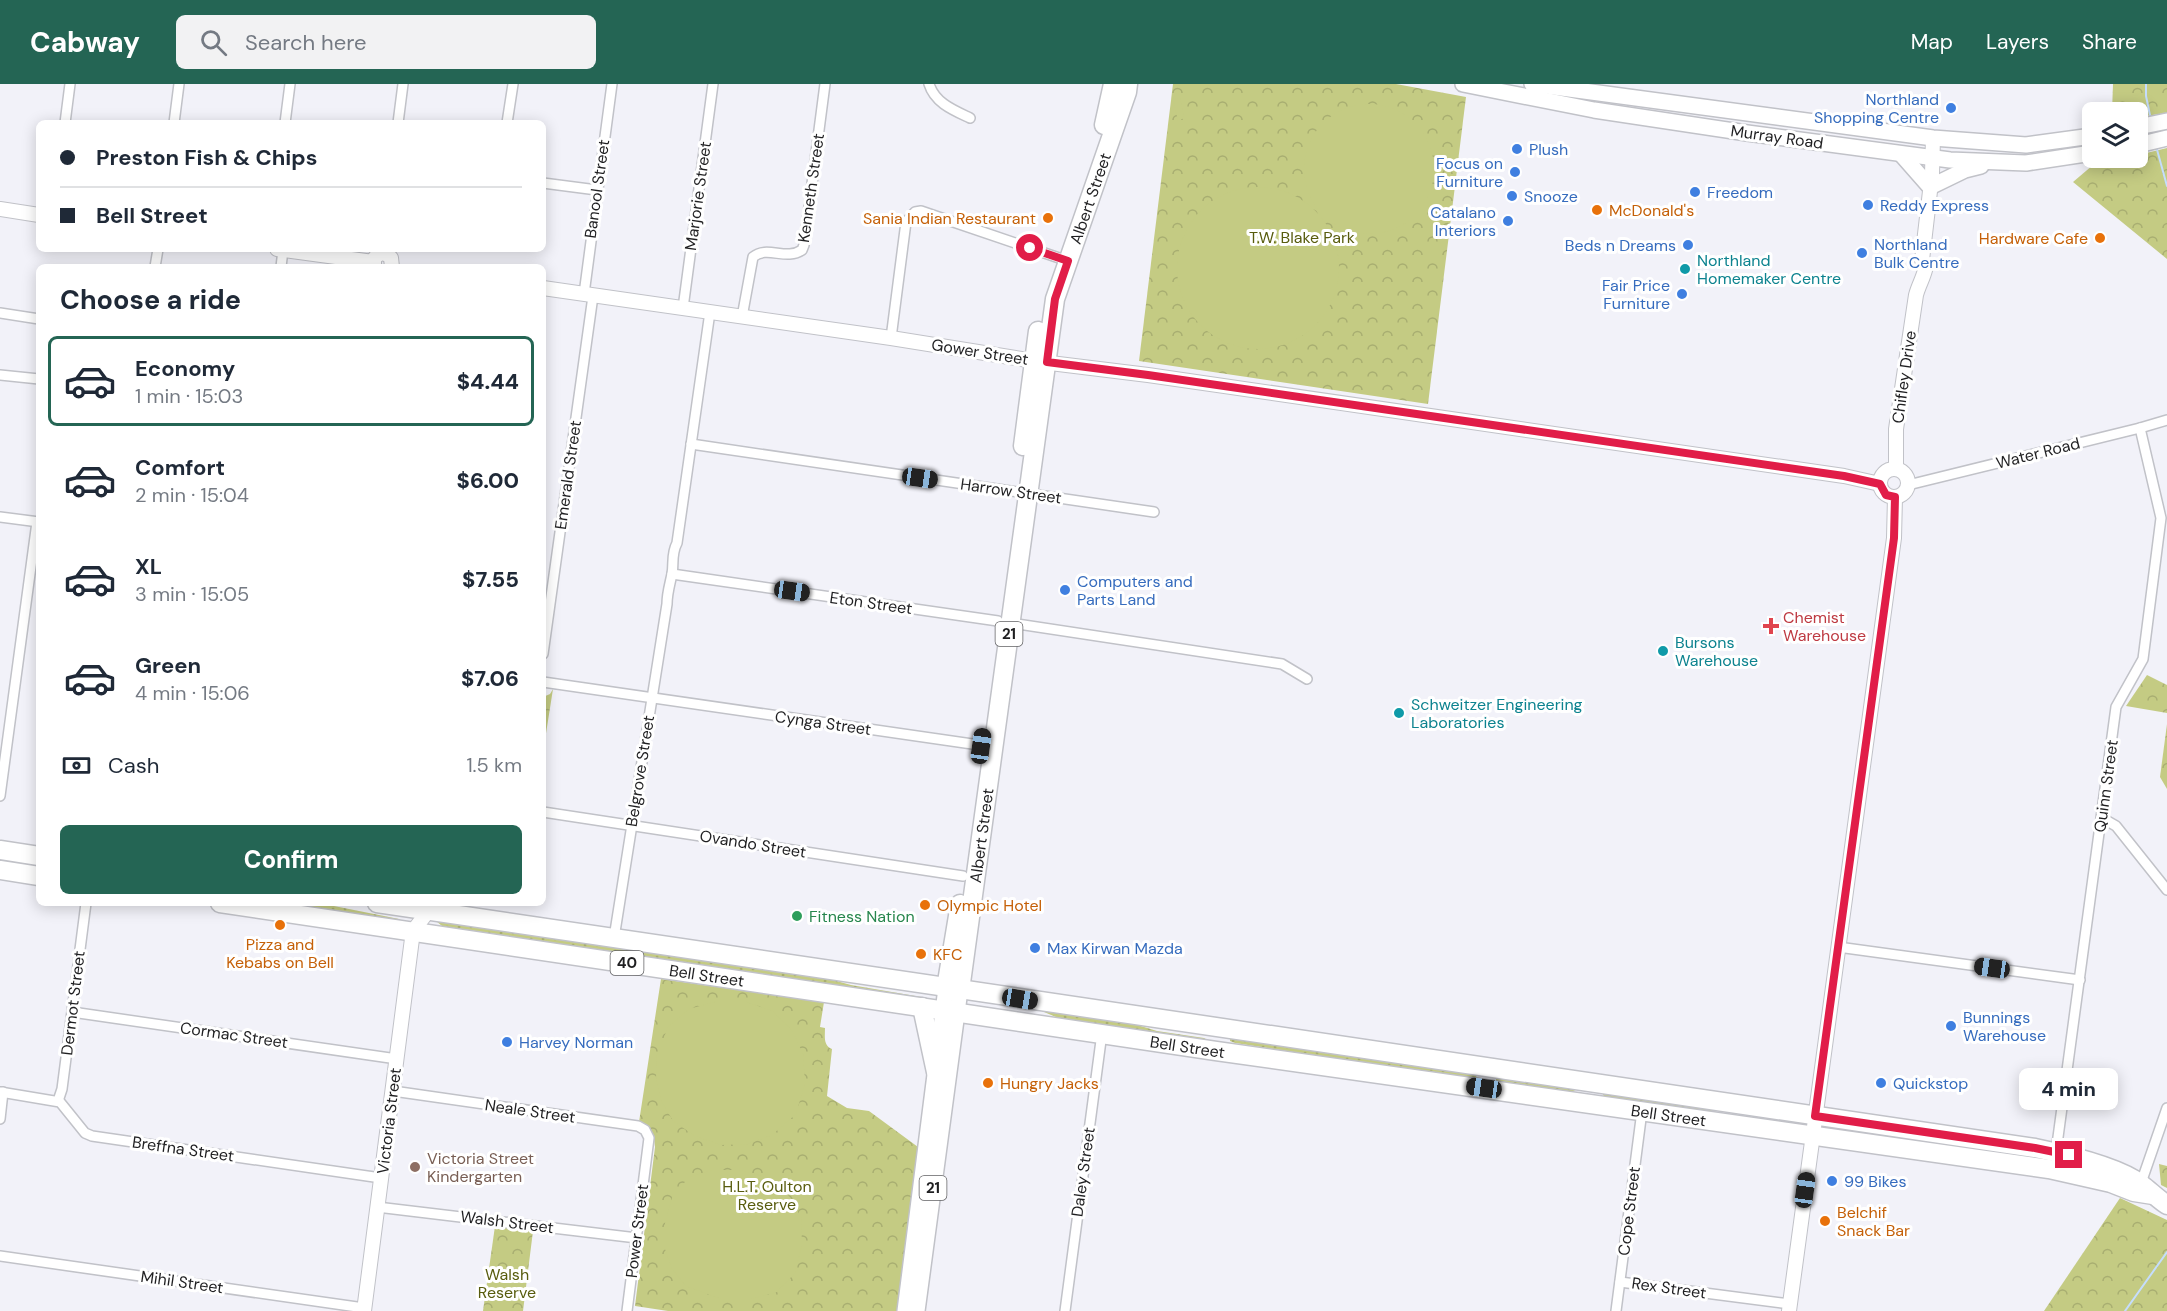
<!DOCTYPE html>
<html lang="en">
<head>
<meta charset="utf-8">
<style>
	:root { --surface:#fff; --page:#f2f2f3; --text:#1f2937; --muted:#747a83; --line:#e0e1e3; --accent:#246554 }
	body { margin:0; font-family:"DM Sans",sans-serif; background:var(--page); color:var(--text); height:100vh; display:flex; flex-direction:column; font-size:22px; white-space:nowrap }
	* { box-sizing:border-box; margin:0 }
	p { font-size:20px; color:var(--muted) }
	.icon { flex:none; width:33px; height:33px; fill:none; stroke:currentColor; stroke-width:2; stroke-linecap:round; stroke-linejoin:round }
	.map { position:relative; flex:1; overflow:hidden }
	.panel { position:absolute; left:36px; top:180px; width:510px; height:642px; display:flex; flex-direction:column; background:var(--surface); border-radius:9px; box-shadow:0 3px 15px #0003 }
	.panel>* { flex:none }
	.banner { position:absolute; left:36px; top:36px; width:510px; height:132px; border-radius:9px; box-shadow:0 3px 15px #0003; display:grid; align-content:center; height:132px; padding:0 24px; background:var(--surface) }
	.buttons { position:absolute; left:2082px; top:18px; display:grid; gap:12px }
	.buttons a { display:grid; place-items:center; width:66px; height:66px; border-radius:9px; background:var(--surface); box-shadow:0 3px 15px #0003; font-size:30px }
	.end { position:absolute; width:27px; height:27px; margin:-14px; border:8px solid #e11d48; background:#fff; box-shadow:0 0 0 3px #fff }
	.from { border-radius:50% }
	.bubble { position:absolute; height:42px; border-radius:9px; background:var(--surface); box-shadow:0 3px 15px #0003; font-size:20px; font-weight:800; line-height:42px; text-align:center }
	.car { position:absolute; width:18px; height:36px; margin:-18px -9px; border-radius:8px; box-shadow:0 0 4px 2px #0007; background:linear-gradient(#222 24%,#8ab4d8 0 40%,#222 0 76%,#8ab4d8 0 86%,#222 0) }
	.banner b { display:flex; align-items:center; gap:21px; height:57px; font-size:22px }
	.banner b+b { border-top:2px solid var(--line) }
	.banner i { width:15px; height:15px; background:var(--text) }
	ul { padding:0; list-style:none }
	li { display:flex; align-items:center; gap:18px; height:90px; margin:0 12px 9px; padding:0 12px; border:3px solid transparent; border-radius:9px }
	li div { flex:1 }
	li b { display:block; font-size:22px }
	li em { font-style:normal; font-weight:800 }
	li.current { border-color:var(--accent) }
	li>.icon { width:54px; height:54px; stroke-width:1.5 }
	h2 { padding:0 24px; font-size:27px; line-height:72px }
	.pay { display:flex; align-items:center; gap:15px; height:66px; padding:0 24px; font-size:22px }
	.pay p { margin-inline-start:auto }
	.cta { display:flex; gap:12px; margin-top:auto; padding:12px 24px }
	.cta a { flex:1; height:69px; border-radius:9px; background:var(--accent); color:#fff; font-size:24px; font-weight:800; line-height:69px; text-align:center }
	header { display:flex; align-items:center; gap:36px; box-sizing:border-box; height:84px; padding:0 30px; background:var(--accent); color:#fff }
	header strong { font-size:28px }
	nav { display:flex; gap:33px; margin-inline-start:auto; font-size:21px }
	.search { width:420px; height:54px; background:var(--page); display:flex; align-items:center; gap:15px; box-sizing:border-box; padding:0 21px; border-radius:9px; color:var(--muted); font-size:22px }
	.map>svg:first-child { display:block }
	.grass { fill:url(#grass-dots) }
	.park { fill:url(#park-crowns) }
	.garden { fill:#c4cb83 }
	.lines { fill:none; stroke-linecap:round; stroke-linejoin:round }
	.stream { stroke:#c5ddfd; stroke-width:2 }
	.street-casing { stroke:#c1c2c8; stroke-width:12 }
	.secondary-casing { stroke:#c1c2c8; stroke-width:16 }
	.primary-casing { stroke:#c1c2c8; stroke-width:18 }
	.highway-casing { stroke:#c1c2c8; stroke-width:21 }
	.street { stroke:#fff; stroke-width:9 }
	.secondary { stroke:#fff; stroke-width:14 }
	.primary { stroke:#fff; stroke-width:15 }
	.highway { stroke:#fff; stroke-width:18 }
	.route { stroke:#e11d48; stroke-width:8 }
	.shop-dot { fill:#3f7fe0; stroke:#fff; stroke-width:2 }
	.food-dot { fill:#e8710a; stroke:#fff; stroke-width:2 }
	.culture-dot { fill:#0f9aa8; stroke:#fff; stroke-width:2 }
	.health-dot { fill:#e0444e; stroke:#fff; stroke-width:2 }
	.leisure-dot { fill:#2e9e5b; stroke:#fff; stroke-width:2 }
	.education-dot { fill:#8d6e63; stroke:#fff; stroke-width:2 }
	.labels { text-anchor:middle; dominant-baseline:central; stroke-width:6; stroke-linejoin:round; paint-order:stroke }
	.shield { fill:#fff; stroke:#626264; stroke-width:1.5 }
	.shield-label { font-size:15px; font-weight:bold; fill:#1f1f21 }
	.shop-label { font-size:16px; fill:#366cbe; stroke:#fff; text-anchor:start }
	.street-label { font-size:16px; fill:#1f1f21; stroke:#fff }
	.food-label { font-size:16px; fill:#c56008; stroke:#fff; text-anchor:start }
	.park-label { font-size:16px; fill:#585c0e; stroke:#fff }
	.culture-label { font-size:16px; fill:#0d838f; stroke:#fff; text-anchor:start }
	.health-label { font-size:16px; fill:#be3a42; stroke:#fff; text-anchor:start }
	.leisure-label { font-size:16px; fill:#27864d; stroke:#fff; text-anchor:start }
	.education-label { font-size:16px; fill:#785e54; stroke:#fff; text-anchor:start }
</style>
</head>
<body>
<header>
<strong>Cabway</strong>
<div class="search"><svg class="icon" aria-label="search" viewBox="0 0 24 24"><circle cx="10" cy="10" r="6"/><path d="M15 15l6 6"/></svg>Search here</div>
<nav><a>Map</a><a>Layers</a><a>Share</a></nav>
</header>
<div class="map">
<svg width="2167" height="1227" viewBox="0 0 2167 1227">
	<defs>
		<pattern id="grass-dots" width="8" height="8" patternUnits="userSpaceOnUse" patternTransform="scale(1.5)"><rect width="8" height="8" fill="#c4cb83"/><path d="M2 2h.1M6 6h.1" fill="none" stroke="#a8ae71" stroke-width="1.8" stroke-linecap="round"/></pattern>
		<pattern id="park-crowns" width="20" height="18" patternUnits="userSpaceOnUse" patternTransform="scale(1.5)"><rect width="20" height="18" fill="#c4cb83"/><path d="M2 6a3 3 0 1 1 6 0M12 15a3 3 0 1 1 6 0" fill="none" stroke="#a8ae71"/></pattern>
	</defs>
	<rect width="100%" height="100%" fill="#f2f2f9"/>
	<g class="grass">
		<polygon points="272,819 319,819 399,835 402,837 397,838"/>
		<polygon points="444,835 804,888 851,901 927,914 930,916 534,858 501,851 442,842 436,837"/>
		<polygon points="1037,925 1118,935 1157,947 1204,954 1211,958 1063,936"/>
		<polygon points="1230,953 1388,975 1415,982 1475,990 1479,997 1320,975 1305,970 1235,959 1230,957"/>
		<polygon points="1496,992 1581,1004 1568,1009 1496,997"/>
		<polygon points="1602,1008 1696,1020 1721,1030 1604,1013"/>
	</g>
	<g class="park">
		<polygon points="1173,0 1396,0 1466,13 1428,320 1139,277"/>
		<polygon points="2113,0 2167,0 2167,29 2138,33 2138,28 2112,28"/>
		<polygon points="2167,64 2167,175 2073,98 2093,81 2126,74 2138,74 2138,71"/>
		<polygon points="2147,591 2167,601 2167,629 2126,622"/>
		<polygon points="553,605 544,662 543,662 543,613 550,610"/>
		<polygon points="2167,640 2167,705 2160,693"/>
		<path d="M661,895L824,918L820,943L825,944C825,953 823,961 832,965L827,1012L847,1024L869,1027L918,1063L897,1227H668L635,1222L655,1063C654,1050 652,1043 639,1038Z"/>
		<polygon points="2159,1080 2167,1082 2167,1104 2161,1101"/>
		<polygon points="2120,1114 2167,1136 2167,1227 2044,1227"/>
		<polygon points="495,1142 533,1147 523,1227 483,1227"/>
	</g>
	<g class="garden">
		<polygon points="1180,14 1184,34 1178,37 1173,15"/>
		<circle cx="1369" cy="85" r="65"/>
		<circle cx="1258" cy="184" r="81"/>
		<polygon points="718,917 744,917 773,927 793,948 803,970 805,999 796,1030 772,1051 748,1060 721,1061 695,1052 673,1037 662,1018 656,994 657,971 668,943 689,925"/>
		<polygon points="712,1086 739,1086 770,1094 787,1109 801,1133 802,1160 795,1189 777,1208 751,1215 721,1215 686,1202 672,1185 665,1165 665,1139 673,1110 690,1093"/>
	</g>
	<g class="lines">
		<g class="stream">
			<polyline points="2146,0 2146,12 2151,36"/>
			<polyline points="2156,62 2167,102"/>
			<polyline points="2125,1227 2167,1168"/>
		</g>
		<defs>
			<g id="street">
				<path d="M929,0C935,19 953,26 970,34"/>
				<polyline points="65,39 70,0"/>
				<polyline points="174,39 179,0"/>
				<polyline points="285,39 290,0"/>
				<polyline points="398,39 403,0"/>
				<polyline points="507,39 513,0"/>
				<polyline points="543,99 597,106"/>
				<polyline points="155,183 158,165"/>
				<polyline points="281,183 283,166"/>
				<polyline points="584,210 612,0"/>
				<polyline points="683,224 713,0"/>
				<polyline points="0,229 39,235"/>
				<path d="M742,233L753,173C767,161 786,177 802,166L804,161L825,0"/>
				<polyline points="891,254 906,138 915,128 921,127 1068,177"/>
				<polyline points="0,291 39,295"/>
				<polyline points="691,360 1154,428"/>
				<polyline points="1908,401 2140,344 2167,336"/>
				<polyline points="0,433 39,438"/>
				<polyline points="672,490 998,537"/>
				<polyline points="1011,539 1282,580 1307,595"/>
				<polyline points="543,570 593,212"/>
				<polyline points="543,598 993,663"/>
				<polyline points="0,712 37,438"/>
				<polyline points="543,728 963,792"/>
				<polyline points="2102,734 2116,742 2167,806"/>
				<path d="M614,854L667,520C667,509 670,500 672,490C674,479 671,470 677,459L710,228"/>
				<polyline points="1838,863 2080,896"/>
				<polyline points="72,928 397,975"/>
				<polyline points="393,1007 638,1042 645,1046 649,1054 627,1227"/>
				<polyline points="0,1008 60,1018 85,1049 92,1052 381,1094"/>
				<polyline points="58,1017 62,1005 86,819"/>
				<polyline points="0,1035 3,1008"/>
				<polyline points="2056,1068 2116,623 2143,575 2161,434 2140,344"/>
				<polyline points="2141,1099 2167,1024"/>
				<polyline points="377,1123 637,1154"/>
				<polyline points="0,1172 364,1224"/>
				<polyline points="1620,1198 1790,1220"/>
				<polyline points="1065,1227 1102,949"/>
				<polyline points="1616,1227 1642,1027"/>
			</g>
			<g id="secondary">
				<polyline points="0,125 39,131"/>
				<polyline points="277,165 373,178"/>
				<path d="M374,183V175C379,168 385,168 391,174L392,183"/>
				<polyline points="543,204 891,254 1034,277 1148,291 1844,392 1880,400"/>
				<path d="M1896,385V345L1916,211C1919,200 1924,193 1926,182L1922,176L1932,90L1933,54"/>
				<circle cx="1894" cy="399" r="14"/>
				<polyline points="364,1227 413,847 429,826"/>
				<polyline points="1789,1227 1894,454 1895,413"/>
			</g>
			<g id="primary">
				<polyline points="1463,0 1594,26 1747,49 1950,76 2026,79 2092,69"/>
				<polyline points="1532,0 1933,54 2026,61 2092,52"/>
				<polyline points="2138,43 2167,37"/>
				<polyline points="2138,61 2167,54"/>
				<polyline points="1901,70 1930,103 1965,86 1981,82"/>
				<polyline points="905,1227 946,904"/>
				<polyline points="917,1227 960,906"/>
			</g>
			<g id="highway">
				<polyline points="1104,41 1113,0"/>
				<polyline points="1023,362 1038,247"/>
				<polyline points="0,766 39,772"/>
				<polyline points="0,786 39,792"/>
				<path id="s1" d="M220,819L1216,967L2049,1085L2111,1099L2134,1108L2153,1111"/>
				<path d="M377,819L2035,1064C2064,1070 2118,1082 2141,1100C2150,1107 2157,1114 2167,1121"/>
				<polyline points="946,904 960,820"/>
				<path id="s2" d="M960,906L1055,215L1127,8L1128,0"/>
				<polyline points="922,923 936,988"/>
			</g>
		</defs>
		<use href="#street" class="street-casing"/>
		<use href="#secondary" class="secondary-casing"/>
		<use href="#primary" class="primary-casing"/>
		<use href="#highway" class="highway-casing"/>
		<use href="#street" class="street"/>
		<use href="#secondary" class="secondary"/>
		<use href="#primary" class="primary"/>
		<use href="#highway" class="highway"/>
	</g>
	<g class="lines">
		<polyline class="route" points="1030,164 1068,177 1055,215 1047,278 1148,291 1844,392 1880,400 1886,411 1895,413 1894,454 1815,1032 2035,1064 2069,1071"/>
	</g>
	<g class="shop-dot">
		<circle cx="1951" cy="24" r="6"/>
		<circle cx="1517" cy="65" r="6"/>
		<circle cx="1515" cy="88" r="6"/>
		<circle cx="1695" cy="108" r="6"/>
		<circle cx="1512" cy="112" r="6"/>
		<circle cx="1868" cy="121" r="6"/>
		<circle cx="1508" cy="137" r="6"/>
		<circle cx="1688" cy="161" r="6"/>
		<circle cx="1862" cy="169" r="6"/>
		<circle cx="1682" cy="210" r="6"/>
		<circle cx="1065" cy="506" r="6"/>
		<circle cx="1035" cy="864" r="6"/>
		<circle cx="1951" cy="942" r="6"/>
		<circle cx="507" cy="958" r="6"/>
		<circle cx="1881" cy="999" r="6"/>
		<circle cx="1832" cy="1097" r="6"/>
	</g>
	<g class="food-dot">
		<circle cx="1597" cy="126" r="6"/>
		<circle cx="1048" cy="134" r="6"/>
		<circle cx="2100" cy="154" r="6"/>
		<circle cx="925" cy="821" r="6"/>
		<circle cx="280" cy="841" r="6"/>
		<circle cx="921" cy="870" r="6"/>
		<circle cx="988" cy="999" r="6"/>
		<circle cx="1825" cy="1137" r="6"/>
	</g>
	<g class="culture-dot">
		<circle cx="1685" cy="185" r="6"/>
		<circle cx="1663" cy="567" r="6"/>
		<circle cx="1399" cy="629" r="6"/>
	</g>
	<path class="health-dot" d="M1768 533h6v6h6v6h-6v6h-6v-6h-6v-6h6z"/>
	<circle class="leisure-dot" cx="797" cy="832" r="6"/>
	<circle class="education-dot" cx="415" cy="1083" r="6"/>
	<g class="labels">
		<g class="shield">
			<rect x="995.5" y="538" width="27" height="24" rx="4.5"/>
			<rect x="610.5" y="867" width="33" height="24" rx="4.5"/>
			<rect x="919.5" y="1092" width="27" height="24" rx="4.5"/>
		</g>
		<g class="shield-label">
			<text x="1009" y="550">21</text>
			<text x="627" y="879">40</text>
			<text x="933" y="1104">21</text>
		</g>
		<g class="shop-label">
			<text x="1939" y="15" text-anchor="end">Northland<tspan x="1939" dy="18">Shopping Centre</tspan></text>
			<text x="1529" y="65">Plush</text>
			<text x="1503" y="79" text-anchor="end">Focus on<tspan x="1503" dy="18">Furniture</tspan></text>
			<text x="1707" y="108">Freedom</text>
			<text x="1524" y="112">Snooze</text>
			<text x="1880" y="121">Reddy Express</text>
			<text x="1496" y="128" text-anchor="end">Catalano<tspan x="1496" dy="18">Interiors</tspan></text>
			<text x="1874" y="160">Northland<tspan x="1874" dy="18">Bulk Centre</tspan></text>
			<text x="1676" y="161" text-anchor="end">Beds n Dreams</text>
			<text x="1670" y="201" text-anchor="end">Fair Price<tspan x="1670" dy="18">Furniture</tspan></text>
			<text x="1077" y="497">Computers and<tspan x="1077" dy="18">Parts Land</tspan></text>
			<text x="1047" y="864">Max Kirwan Mazda</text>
			<text x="1963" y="933">Bunnings<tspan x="1963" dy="18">Warehouse</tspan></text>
			<text x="519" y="958">Harvey Norman</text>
			<text x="1893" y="999">Quickstop</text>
			<text x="1844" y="1097">99 Bikes</text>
		</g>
		<g class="street-label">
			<text transform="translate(1777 53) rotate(8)">Murray Road</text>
			<text transform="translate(811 104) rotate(-82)">Kenneth Street</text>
			<text transform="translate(597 105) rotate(-82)">Banool Street</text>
			<text transform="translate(698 112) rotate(-82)">Marjorie Street</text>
			<text stroke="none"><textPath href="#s2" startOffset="804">Albert Street</textPath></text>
			<text transform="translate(980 268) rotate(9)">Gower Street</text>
			<text transform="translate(1904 293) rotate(-82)">Chifley Drive</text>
			<text transform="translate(2038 369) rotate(-14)">Water Road</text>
			<text transform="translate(568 391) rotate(-82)">Emerald Street</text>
			<text transform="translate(1011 407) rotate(8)">Harrow Street</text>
			<text transform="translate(871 519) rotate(8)">Eton Street</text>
			<text transform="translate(823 639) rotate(8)">Cynga Street</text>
			<text transform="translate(640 687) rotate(-81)">Belgrove Street</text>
			<text transform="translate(2106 702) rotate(-82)">Quinn Street</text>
			<text stroke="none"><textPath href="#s2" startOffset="156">Albert Street</textPath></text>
			<text transform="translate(753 760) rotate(9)">Ovando Street</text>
			<text stroke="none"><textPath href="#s1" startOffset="492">Bell Street</textPath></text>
			<text transform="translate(73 919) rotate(-83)">Dermot Street</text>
			<text transform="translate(234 951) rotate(8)">Cormac Street</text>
			<text stroke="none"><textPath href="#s1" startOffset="978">Bell Street</textPath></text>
			<text transform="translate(530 1027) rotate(8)">Neale Street</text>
			<text stroke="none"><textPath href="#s1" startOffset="1464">Bell Street</textPath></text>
			<text transform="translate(389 1037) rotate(-83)">Victoria Street</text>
			<text transform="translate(183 1065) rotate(8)">Breffna Street</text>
			<text transform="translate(1083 1088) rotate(-82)">Daley Street</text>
			<text transform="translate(1629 1127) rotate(-83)">Cope Street</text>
			<text transform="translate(507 1138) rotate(7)">Walsh Street</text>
			<text transform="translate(637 1147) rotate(-83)">Power Street</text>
			<text transform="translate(182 1198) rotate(8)">Mihil Street</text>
			<text transform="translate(1669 1204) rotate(8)">Rex Street</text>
		</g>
		<g class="food-label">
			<text x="1609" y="126">McDonald's</text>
			<text x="1036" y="134" text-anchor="end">Sania Indian Restaurant</text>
			<text x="2088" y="154" text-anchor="end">Hardware Cafe</text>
			<text x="937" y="821">Olympic Hotel</text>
			<text x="280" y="860" text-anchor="middle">Pizza and<tspan x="280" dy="18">Kebabs on Bell</tspan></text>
			<text x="933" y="870">KFC</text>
			<text x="1000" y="999">Hungry Jacks</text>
			<text x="1837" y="1128">Belchif<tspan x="1837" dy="18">Snack Bar</tspan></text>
		</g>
		<g class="park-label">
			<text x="1302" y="153">T.W. Blake Park</text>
			<text x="767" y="1102">H.L.T. Oulton<tspan x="767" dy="18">Reserve</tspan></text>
			<text x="507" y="1190">Walsh<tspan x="507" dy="18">Reserve</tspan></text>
		</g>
		<g class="culture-label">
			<text x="1697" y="176">Northland<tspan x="1697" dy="18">Homemaker Centre</tspan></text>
			<text x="1675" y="558">Bursons<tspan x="1675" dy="18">Warehouse</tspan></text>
			<text x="1411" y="620">Schweitzer Engineering<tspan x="1411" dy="18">Laboratories</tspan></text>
		</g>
		<g class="health-label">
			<text x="1783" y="533">Chemist<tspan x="1783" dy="18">Warehouse</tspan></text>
		</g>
		<g class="leisure-label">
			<text x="809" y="832">Fitness Nation</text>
		</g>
		<g class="education-label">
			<text x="427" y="1074">Victoria Street<tspan x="427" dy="18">Kindergarten</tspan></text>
		</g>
	</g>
</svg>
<div class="buttons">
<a><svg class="icon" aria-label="layers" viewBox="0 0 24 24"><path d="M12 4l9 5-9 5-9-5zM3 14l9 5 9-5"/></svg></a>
</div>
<i class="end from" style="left:1030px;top:164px"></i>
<i class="end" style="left:2069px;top:1071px"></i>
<div class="bubble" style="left:2019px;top:984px;width:99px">4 min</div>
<i class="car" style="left:920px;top:394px;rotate:98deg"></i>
<i class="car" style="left:792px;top:507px;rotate:98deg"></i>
<i class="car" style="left:981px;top:662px;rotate:8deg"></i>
<i class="car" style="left:1992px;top:884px;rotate:278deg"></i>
<i class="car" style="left:1020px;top:915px;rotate:99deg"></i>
<i class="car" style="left:1484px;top:1004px;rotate:278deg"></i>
<i class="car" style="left:1805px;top:1106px;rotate:8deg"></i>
<div class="banner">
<b><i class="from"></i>Preston Fish &amp; Chips</b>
<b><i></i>Bell Street</b>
</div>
<section class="panel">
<h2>Choose a ride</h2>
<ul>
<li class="current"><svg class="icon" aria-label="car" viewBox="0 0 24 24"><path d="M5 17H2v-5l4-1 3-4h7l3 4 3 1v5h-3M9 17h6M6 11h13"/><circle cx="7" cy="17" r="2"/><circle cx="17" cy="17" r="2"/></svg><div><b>Economy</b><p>1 min · 15:03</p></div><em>$4.44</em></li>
<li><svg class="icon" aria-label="car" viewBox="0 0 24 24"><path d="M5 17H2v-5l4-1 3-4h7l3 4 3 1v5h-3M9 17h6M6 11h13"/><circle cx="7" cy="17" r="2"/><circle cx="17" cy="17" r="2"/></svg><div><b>Comfort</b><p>2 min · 15:04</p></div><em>$6.00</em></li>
<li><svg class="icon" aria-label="car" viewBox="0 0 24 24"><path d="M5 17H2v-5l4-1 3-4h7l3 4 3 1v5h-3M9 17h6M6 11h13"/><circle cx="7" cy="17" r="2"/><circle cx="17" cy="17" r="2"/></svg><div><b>XL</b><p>3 min · 15:05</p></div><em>$7.55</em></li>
<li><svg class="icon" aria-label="car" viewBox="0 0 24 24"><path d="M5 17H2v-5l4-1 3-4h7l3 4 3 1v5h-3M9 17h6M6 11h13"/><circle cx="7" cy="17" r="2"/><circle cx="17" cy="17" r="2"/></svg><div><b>Green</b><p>4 min · 15:06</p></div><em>$7.06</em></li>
</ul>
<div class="pay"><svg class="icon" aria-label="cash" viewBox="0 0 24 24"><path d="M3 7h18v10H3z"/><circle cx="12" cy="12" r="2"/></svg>Cash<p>1.5 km</p></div>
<div class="cta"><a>Confirm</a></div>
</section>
</div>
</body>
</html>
